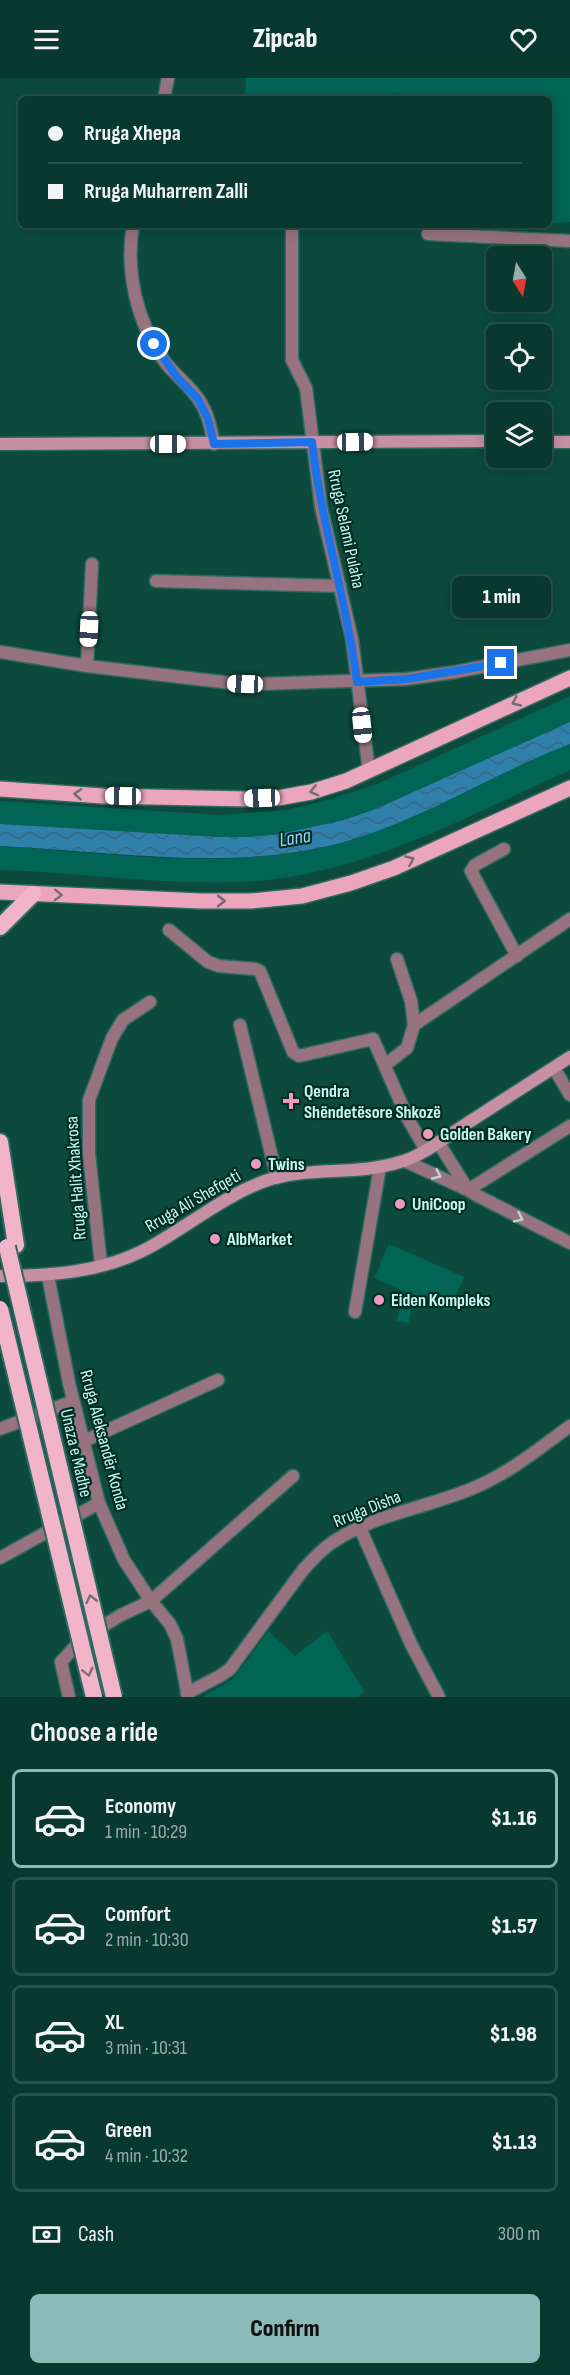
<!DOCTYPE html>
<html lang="en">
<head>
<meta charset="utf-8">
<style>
	:root { --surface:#09382e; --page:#123f36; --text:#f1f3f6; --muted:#99acaa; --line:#29524a; --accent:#8bbbb9 }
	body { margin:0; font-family:"Sofia Sans Condensed",sans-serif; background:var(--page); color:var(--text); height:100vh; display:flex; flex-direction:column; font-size:22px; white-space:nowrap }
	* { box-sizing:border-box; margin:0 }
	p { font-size:20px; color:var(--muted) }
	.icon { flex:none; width:33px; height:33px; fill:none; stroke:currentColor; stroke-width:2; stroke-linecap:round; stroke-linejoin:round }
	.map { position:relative; height:1619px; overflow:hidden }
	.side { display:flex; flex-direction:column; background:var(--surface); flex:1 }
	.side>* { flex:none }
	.banner { position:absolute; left:18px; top:18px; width:534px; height:132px; border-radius:9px; box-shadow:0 3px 15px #0003,0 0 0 2px var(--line); display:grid; align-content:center; height:132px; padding:0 30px; background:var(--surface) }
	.needle { width:39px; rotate:169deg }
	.buttons { position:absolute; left:486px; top:168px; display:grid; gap:12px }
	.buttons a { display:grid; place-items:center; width:66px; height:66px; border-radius:9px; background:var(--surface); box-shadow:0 3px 15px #0003,0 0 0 2px var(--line); font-size:30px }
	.end { position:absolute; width:27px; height:27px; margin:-14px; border:8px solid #1a73e8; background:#fff; box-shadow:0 0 0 3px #fff }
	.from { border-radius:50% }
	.bubble { position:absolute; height:42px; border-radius:9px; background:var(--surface); box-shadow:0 3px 15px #0003,0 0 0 2px var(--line); font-size:20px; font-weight:800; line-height:42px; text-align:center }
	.car { position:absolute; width:18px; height:36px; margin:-18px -9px; border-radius:8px; box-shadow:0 0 4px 2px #0007; background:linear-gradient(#fff 24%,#345 0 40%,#fff 0 76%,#345 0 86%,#fff 0) }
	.banner b { display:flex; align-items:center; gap:21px; height:57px; font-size:22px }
	.banner b+b { border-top:2px solid var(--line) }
	.banner i { width:15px; height:15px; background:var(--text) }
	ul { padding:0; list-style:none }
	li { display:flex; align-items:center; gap:18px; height:99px; margin:0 12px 9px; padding:0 18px; border:3px solid var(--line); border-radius:9px }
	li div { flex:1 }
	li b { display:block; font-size:22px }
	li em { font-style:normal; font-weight:800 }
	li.on { border-color:var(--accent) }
	li>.icon { width:54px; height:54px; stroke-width:1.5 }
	h2 { padding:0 30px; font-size:27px; line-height:72px }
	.pay { display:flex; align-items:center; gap:15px; height:66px; padding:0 30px; font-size:22px }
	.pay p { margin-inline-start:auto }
	.cta { display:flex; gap:12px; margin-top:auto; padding:12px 30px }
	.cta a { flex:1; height:69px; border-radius:9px; background:var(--accent); color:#111; font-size:24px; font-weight:800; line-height:69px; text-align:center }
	header { display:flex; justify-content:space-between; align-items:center; height:78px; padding:0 30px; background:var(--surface); font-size:27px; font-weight:800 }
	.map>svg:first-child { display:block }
	.green { fill:#006555 }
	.water { fill:url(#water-waves) }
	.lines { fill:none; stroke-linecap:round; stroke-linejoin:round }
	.minor-casing { stroke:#2e695d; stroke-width:15 }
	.tertiary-casing { stroke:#2e695d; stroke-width:15 }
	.secondary-casing { stroke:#2e695d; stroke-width:15 }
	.primary-casing { stroke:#2e695d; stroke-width:18 }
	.trunk-casing { stroke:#2e695d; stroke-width:20 }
	.minor { stroke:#96737f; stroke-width:12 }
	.tertiary { stroke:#96737f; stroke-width:12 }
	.secondary { stroke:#c68fa2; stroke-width:12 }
	.primary { stroke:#eba5bd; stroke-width:15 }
	.trunk { stroke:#f2b4c9; stroke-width:16 }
	.trunk-bridge-casing { stroke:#2e695d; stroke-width:20; stroke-linecap:butt }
	.trunk-bridge { stroke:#f2b4c9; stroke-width:16 }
	.oneway { stroke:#766a71 }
	.oneway2 { stroke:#bcd7d0 }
	.oneway3 { stroke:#797177 }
	.route { stroke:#1a73e8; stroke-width:8 }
	.poi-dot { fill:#ef9ab9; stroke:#002e25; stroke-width:2 }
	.labels { text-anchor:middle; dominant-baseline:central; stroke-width:4.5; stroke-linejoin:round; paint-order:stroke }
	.street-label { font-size:18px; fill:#c8f8eb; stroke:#002e25 }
	.poi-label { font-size:18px; font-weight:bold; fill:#c8f8eb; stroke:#002e25; text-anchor:start }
	.water-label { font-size:20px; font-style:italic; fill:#9cd7fd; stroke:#002e25 }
</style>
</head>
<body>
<header><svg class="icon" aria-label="menu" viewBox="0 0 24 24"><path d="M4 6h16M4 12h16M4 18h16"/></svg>Zipcab<svg class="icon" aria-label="heart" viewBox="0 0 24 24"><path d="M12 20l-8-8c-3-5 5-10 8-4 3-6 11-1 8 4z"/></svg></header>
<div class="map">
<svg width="570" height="1619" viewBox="0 0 570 1619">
	<defs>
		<pattern id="water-waves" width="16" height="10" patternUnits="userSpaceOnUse" patternTransform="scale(1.5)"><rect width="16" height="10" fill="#3180ac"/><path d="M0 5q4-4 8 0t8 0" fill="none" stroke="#356a83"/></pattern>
	</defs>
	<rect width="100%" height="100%" fill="#0c4a3e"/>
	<g class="green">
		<polygon points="246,0 570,0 570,144 549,145 549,21 433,21 395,15 394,21 245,21"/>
		<polygon points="570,618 570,644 373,732 344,742 280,756 249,759 219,759 0,746 0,723 220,737 287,732 331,721 377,706"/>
		<path d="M570,666V692C472,736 376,790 268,802C181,811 88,794 0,792V768C112,775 230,794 340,765C421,743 492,696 570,666Z"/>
		<polygon points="389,1166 464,1199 449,1233 374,1200"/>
		<polygon points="399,1231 411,1232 409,1245 397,1243"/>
		<polygon points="268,1553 295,1578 327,1553 364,1613 358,1619 202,1619 230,1603 247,1583"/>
	</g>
	<path class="water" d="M570,644V666C492,696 421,743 340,765C229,794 113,773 0,768V746L219,759H249L280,756L344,742L373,732Z"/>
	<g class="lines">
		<defs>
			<g id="minor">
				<polyline points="164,21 168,0"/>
				<path d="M133,147C125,194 137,245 165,284C175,297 190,308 199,322C208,335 211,351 214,366"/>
				<polyline points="292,147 292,282 306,310 321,429 352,561 369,693"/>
				<polyline points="428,156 570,163"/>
				<polyline points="156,503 340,508"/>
				<polyline points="1,574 87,588 231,605 259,606 407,601 455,594 570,572"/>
				<polyline points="87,588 92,486"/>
				<polyline points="504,771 475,787 471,793 517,878"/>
				<polyline points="169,852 208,884 219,888 255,891 260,893 293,974 299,978 373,961 408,1041 426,1072"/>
				<polyline points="397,881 411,923 414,947"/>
				<polyline points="240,947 277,1100"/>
				<polyline points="385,987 407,970 414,947 570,841"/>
				<polyline points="554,990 570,1017"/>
				<polyline points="405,1083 468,1112 570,1048"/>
				<polyline points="101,1187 89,1076 89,1022 112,960 123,942 150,924"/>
				<polyline points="48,1198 69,1305 99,1425 124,1482 151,1523 121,1537 82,1561 61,1584 69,1619"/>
				<polyline points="355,1234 380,1089"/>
				<polyline points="0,1351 73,1323"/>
				<polyline points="84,1363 218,1302"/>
				<polyline points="360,1450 411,1566 439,1619"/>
				<polyline points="0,1480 99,1425"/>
				<path d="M187,1615L220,1598L230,1591L303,1492C313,1481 322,1471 333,1464C376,1435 432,1429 478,1408C512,1393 541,1369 570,1348"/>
				<polyline points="188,1619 177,1561 170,1546 151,1523 293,1398"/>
			</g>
			<polyline id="tertiary" points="438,1064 468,1112 476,1117 570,1165"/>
			<g id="secondary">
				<polyline points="542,364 570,364"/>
				<polyline points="0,366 496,363"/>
				<path d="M0,1198C51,1198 105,1194 150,1169C188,1148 224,1118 265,1103C308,1088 356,1098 400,1084C422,1078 443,1061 463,1048C499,1025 534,1002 570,979"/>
			</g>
			<g id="primary">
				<polyline points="0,711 103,718 248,721 278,720 311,714 346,703 570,600"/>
				<polyline points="0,814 201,823 251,823 302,818 351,805 394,790 570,710"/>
			</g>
			<g id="trunk">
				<polyline points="0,849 33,816"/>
				<polyline points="0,1064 16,1167"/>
			</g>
		</defs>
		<use href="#minor" class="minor-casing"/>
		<use href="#tertiary" class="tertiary-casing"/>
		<use href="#secondary" class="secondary-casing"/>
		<use href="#primary" class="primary-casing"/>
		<use href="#trunk" class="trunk-casing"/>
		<use href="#minor" class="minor"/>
		<use href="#tertiary" class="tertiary"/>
		<use href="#secondary" class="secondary"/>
		<use href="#primary" class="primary"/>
		<use href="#trunk" class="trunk"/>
		<defs>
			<g id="trunk-bridge">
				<polyline points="7,1169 114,1619"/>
				<polyline points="0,1231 94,1619"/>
			</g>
		</defs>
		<use href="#trunk-bridge" class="trunk-bridge-casing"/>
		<use href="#trunk-bridge" class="trunk-bridge"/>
	</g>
	<defs><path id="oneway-chevron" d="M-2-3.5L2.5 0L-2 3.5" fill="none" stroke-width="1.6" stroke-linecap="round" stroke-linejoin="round" transform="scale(1.5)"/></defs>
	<g class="oneway">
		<use href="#oneway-chevron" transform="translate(516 624) rotate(155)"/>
		<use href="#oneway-chevron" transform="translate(314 713) rotate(166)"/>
		<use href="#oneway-chevron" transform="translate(78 716) rotate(-176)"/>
		<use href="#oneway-chevron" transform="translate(410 782) rotate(-24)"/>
		<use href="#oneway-chevron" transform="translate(58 817) rotate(2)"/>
		<use href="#oneway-chevron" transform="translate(221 823)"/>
	</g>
	<g class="oneway2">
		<use href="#oneway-chevron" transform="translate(437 1097) rotate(25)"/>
		<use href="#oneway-chevron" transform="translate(519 1140) rotate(26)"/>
	</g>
	<g class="oneway3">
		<use href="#oneway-chevron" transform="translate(91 1521) rotate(-103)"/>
		<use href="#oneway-chevron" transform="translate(88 1594) rotate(76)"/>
	</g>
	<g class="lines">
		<path class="route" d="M154,266L176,298L198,321L208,341L214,366L312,364C321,445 347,523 357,604L407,601L501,585"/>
	</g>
	<g class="poi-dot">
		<path d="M288 1014h6v6h6v6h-6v6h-6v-6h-6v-6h6z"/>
		<circle cx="428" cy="1056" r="6"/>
		<circle cx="256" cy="1086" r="6"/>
		<circle cx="400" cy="1126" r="6"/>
		<circle cx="215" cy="1161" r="6"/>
		<circle cx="379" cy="1222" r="6"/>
	</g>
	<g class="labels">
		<g class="street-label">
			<text transform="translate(346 451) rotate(78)">Rruga Selami Pulaha</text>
			<text transform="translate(76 1100) rotate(-94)">Rruga Halit Xhakrosa</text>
			<text transform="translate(193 1123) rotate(-30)">Rruga Ali Shefqeti</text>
			<text transform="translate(104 1362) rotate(75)">Rruga Aleksandër Konda</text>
			<text transform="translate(76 1375) rotate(77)">Unaza e Madhe</text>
			<text transform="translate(367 1431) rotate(-22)">Rruga Disha</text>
		</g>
		<g class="poi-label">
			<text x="304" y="1013">Qendra<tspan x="304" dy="21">Shëndetësore Shkozë</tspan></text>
			<text x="440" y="1056">Golden Bakery</text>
			<text x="268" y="1086">Twins</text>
			<text x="412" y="1126">UniCoop</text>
			<text x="227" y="1161">AlbMarket</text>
			<text x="391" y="1222">Eiden Kompleks</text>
		</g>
		<g class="water-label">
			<text transform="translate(295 760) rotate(-9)">Lana</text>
		</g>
	</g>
</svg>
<div class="buttons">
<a><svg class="needle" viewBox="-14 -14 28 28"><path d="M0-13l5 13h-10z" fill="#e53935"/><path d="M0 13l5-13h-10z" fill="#99acaa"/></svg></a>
<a><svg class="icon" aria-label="locate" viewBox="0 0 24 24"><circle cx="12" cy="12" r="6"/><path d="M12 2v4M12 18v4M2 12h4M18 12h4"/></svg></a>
<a><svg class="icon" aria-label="layers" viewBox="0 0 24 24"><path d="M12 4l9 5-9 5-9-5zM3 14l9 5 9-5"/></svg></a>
</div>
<i class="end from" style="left:154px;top:266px"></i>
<i class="end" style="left:501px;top:585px"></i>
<div class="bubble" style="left:452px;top:498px;width:99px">1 min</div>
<i class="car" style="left:355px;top:364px;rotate:89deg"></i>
<i class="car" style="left:168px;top:366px;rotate:90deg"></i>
<i class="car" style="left:89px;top:551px;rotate:183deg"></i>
<i class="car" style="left:245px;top:606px;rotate:272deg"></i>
<i class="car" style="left:362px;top:647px;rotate:174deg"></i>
<i class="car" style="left:123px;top:718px;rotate:271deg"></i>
<i class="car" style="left:262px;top:720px;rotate:268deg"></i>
<div class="banner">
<b><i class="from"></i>Rruga Xhepa</b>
<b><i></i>Rruga Muharrem Zalli</b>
</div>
</div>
<section class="side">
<h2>Choose a ride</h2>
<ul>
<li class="on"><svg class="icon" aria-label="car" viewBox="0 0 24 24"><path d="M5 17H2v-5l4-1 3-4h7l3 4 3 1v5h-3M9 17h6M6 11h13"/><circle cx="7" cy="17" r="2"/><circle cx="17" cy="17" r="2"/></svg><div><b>Economy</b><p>1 min · 10:29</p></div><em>$1.16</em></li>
<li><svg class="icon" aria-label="car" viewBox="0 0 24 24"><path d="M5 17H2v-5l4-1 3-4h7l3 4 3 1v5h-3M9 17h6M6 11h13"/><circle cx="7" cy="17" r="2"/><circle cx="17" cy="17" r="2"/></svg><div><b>Comfort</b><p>2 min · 10:30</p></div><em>$1.57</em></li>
<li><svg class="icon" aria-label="car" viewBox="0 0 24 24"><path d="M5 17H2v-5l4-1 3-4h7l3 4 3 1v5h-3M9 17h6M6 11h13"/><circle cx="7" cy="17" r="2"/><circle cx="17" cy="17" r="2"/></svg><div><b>XL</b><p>3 min · 10:31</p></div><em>$1.98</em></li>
<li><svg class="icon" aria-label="car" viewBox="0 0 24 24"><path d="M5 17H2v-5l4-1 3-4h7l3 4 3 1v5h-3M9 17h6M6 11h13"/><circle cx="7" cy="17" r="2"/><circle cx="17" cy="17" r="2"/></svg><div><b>Green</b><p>4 min · 10:32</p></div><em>$1.13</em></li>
</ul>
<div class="pay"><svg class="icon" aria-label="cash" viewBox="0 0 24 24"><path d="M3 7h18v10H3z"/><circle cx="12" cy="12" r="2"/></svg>Cash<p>300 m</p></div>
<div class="cta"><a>Confirm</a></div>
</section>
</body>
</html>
